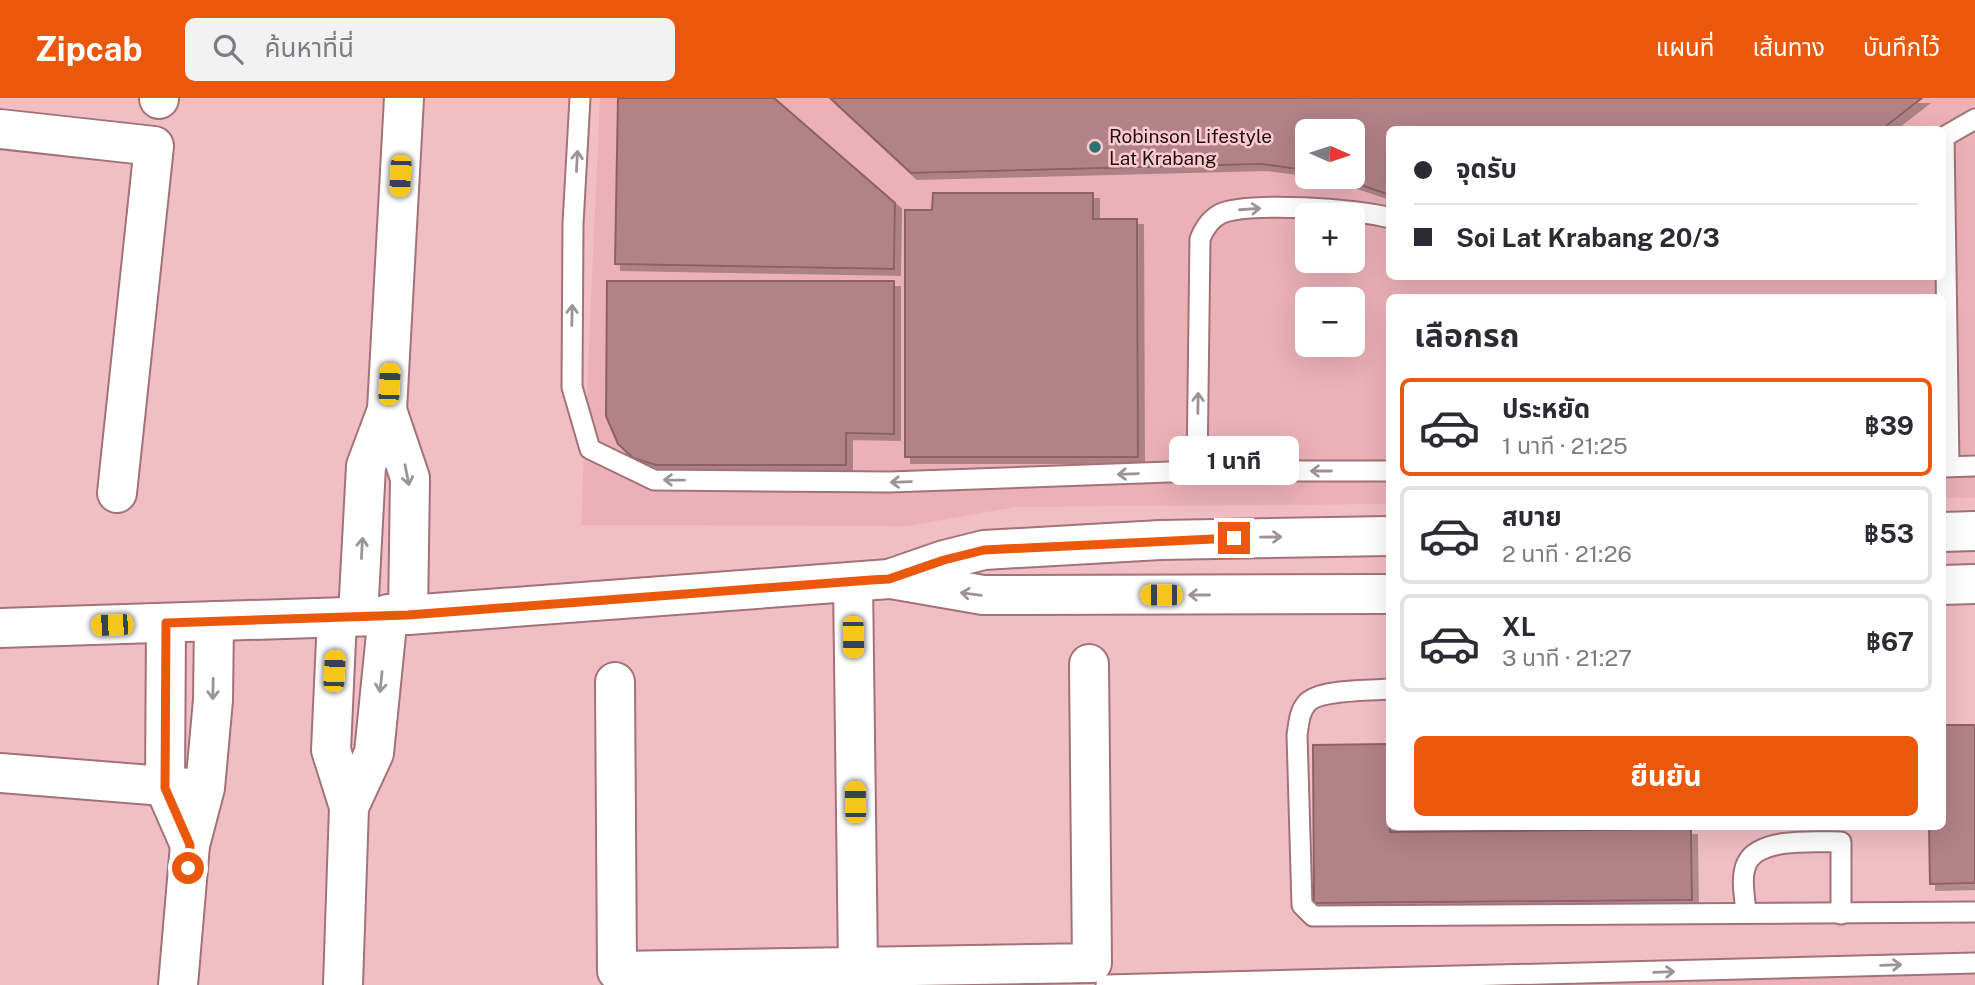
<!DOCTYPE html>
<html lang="th">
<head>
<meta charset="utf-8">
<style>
	:root { --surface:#fff; --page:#f2f2f3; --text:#2b2b33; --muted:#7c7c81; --line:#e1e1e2; --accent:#ea580c }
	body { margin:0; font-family:"Public Sans","Noto Sans Thai",sans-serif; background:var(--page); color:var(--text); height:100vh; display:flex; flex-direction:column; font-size:26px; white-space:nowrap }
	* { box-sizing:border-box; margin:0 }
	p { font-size:23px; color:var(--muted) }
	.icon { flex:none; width:38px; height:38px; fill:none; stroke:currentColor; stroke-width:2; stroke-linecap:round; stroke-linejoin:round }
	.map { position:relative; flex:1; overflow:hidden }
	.panel { position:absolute; left:1386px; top:196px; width:560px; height:536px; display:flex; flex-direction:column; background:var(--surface); border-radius:10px; box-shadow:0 7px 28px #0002 }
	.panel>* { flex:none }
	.top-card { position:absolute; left:1386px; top:28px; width:560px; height:154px; border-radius:10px; box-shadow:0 7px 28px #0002; display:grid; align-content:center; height:154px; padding:0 28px; background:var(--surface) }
	.needle { width:46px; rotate:93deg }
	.tools { position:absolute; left:1295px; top:21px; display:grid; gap:14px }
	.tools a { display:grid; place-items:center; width:70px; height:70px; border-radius:10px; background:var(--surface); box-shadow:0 7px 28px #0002; font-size:35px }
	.end { position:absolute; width:32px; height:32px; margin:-16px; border:9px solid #ea580c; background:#fff; box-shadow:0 0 0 4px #fff }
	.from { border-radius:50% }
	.bubble { position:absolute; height:49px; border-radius:10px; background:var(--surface); box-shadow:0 7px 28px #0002; font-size:23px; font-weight:700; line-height:49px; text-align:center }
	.car { position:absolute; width:21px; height:42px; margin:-21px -10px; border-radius:9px; box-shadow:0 0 5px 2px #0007; background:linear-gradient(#f5c518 24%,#345 0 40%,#f5c518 0 76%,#345 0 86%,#f5c518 0) }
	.top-card b { display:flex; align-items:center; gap:24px; height:66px; font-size:26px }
	.top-card b+b { border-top:2px solid var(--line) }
	.top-card i { width:18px; height:18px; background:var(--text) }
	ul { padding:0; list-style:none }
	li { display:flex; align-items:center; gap:21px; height:98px; margin:0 14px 10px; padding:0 14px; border:4px solid var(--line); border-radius:10px }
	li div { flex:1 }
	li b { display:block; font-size:26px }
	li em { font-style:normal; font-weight:700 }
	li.on { border-color:var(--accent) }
	li>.icon { width:63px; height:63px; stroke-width:1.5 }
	h2 { padding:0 28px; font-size:32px; line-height:84px }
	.primary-button { display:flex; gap:14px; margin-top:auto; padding:14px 28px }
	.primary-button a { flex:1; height:80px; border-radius:10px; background:var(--accent); color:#fff; font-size:28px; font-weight:700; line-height:80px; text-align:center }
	header { display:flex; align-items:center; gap:42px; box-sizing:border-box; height:98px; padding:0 35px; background:var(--accent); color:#fff }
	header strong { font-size:33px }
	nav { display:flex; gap:38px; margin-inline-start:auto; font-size:24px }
	.search { width:490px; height:63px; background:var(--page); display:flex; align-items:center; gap:18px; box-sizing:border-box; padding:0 24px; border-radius:10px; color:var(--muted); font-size:26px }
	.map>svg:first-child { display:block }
	.built { fill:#ebb1b7; fill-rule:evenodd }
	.building { fill:#b18287; stroke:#8d6066; stroke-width:2; filter:url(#shadow) }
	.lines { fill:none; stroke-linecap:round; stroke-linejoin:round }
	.lane-casing { stroke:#a17378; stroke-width:23 }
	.street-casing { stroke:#a17378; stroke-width:42 }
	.lane { stroke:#fff; stroke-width:19 }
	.street { stroke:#fff; stroke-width:38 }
	.oneway { stroke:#9b9394 }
	.route { stroke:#ea580c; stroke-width:9 }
	.poi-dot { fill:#297370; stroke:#ffcbd1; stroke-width:2.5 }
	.labels { text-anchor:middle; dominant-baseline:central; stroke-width:5; stroke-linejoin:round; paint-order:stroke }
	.poi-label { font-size:19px; fill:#200f11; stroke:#ffcbd1; text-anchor:start }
</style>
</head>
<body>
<header>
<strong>Zipcab</strong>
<div class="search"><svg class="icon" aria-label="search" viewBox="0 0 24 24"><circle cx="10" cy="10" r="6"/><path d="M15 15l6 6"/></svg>ค้นหาที่นี่</div>
<nav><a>แผนที่</a><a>เส้นทาง</a><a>บันทึกไว้</a></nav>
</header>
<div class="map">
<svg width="1975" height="887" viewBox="0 0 1975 887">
	<defs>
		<filter id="shadow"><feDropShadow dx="6" dy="6" stdDeviation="0" flood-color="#0004"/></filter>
	</defs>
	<rect width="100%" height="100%" fill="#f1bec4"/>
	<g class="built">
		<path d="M600,0H1975V400H1943L1942,200H1390L1389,406L1015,409L908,428L581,427ZM1390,32H1942V178H1390ZM1307,33H1353V79H1307ZM1307,117H1353V163H1307ZM1307,201H1353V247H1307Z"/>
		<polygon points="1975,863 1975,887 1094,887"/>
	</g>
	<g class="building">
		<polygon points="618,0 774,0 895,105 894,171 615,166"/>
		<polygon points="830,0 1922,0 1881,32 1390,32 1390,97 1337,79 1353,79 1353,33 1307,33 1307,72 1261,66 911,75"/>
		<polygon points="933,95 1093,95 1093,121 1137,121 1138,359 905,359 905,112 932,112"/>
		<polygon points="607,183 894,183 894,336 846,335 846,367 656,367 633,360 618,346 606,318"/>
		<polygon points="1942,627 1975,627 1975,785 1930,786 1929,728 1942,728"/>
		<polygon points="1389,646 1390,734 1691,731 1692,802 1314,805 1313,647"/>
	</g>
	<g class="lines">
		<defs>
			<g id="lane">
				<polyline points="580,0 573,126 572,289 590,351 654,382 890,384 1197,373 1390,373"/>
				<polyline points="1944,39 1949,368"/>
				<polyline points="1942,40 1975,21"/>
				<polyline points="1942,369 1975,368"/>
				<path d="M1197,373L1200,141C1204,131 1209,122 1220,116C1247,103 1359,111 1390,120"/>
				<path d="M1388,591C1369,593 1319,591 1307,605C1299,614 1299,625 1297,637L1302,807L1313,818L1975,814"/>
				<path d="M1746,814C1745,800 1740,779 1747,765C1759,739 1817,744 1841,744V816"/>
				<polyline points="1106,887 1975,865"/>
			</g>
			<g id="street">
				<polyline points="159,1 159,0"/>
				<polyline points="0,31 154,48 117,395"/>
				<polyline points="387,312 410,380 408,517"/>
				<polyline points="1942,434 1975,433"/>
				<polyline points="891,481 983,497 1390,496"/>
				<polyline points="853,484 858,869"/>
				<polyline points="1942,487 1975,486"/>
				<polyline points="358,518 366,368 387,312 404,0"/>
				<polyline points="337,520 331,652 349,709 343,887"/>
				<polyline points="166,525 165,690 190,747"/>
				<polyline points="0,530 408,517 889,481 944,462 984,452 1160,442 1390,438"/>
				<polyline points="615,584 617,873 1092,865 1089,566"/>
				<polyline points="0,675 189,690"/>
				<polyline points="349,709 374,655 388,516"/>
				<polyline points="178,887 190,747 205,690 213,602 214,523"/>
			</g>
		</defs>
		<use href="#lane" class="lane-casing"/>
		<use href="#street" class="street-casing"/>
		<use href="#lane" class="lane"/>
		<use href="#street" class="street"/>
	</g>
	<defs><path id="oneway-shaft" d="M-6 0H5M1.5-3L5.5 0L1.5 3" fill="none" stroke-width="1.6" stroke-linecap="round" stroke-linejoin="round" transform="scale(1.75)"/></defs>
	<g class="oneway">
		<use href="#oneway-shaft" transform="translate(577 63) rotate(-87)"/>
		<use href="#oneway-shaft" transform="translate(1250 111) rotate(-4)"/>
		<use href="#oneway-shaft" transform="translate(572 217) rotate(-89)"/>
		<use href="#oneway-shaft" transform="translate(1198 305) rotate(-89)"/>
		<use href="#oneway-shaft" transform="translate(1321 373) rotate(-180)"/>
		<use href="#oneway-shaft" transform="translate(1128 376) rotate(178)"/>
		<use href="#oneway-shaft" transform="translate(407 377) rotate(79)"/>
		<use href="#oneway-shaft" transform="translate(674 382) rotate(-179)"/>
		<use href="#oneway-shaft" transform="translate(901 384) rotate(178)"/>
		<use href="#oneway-shaft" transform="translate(1271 439) rotate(-1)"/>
		<use href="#oneway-shaft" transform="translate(362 450) rotate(-87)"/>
		<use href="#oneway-shaft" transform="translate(971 496) rotate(-172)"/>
		<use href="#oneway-shaft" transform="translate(1199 497) rotate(-180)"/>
		<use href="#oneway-shaft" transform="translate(381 584) rotate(96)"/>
		<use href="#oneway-shaft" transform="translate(213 591) rotate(91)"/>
		<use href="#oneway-shaft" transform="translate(1891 867) rotate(-2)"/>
		<use href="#oneway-shaft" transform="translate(1664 874) rotate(-2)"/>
	</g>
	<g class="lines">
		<polyline class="route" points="188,770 190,747 165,690 166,525 408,517 871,482 889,481 944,462 984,452 1234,440"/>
	</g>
	<circle class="poi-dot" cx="1095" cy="49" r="7"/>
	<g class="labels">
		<g class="poi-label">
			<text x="1109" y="38">Robinson Lifestyle<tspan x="1109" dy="22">Lat Krabang</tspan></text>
		</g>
	</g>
</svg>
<div class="tools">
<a><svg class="needle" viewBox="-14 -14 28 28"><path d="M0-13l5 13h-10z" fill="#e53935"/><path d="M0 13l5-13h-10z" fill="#7c7c81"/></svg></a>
<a>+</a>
<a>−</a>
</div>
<i class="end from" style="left:188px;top:770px"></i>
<i class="end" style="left:1234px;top:440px"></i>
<div class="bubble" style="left:1169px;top:338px;width:130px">1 นาที</div>
<i class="car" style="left:400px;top:78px;rotate:183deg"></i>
<i class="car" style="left:389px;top:286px;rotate:3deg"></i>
<i class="car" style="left:1161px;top:497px;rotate:270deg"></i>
<i class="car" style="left:112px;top:527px;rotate:268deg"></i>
<i class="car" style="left:853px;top:539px;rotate:179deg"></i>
<i class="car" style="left:334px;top:573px;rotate:3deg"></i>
<i class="car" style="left:855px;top:704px;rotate:359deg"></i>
<div class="top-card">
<b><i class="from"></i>จุดรับ</b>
<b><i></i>Soi Lat Krabang 20/3</b>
</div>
<section class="panel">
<h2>เลือกรถ</h2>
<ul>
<li class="on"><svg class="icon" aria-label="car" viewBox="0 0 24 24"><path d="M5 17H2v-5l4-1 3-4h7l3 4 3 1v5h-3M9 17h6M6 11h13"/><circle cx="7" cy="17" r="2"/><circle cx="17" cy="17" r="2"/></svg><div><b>ประหยัด</b><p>1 นาที · 21:25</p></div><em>฿39</em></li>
<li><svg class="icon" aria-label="car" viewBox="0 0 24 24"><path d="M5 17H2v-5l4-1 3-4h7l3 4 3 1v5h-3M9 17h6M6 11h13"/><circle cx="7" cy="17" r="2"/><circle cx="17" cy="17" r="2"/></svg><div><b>สบาย</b><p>2 นาที · 21:26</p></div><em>฿53</em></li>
<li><svg class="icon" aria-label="car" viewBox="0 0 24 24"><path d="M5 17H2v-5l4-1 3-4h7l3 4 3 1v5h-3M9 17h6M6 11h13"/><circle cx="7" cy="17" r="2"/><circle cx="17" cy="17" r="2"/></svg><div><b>XL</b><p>3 นาที · 21:27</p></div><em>฿67</em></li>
</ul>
<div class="primary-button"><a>ยืนยัน</a></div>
</section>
</div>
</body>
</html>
